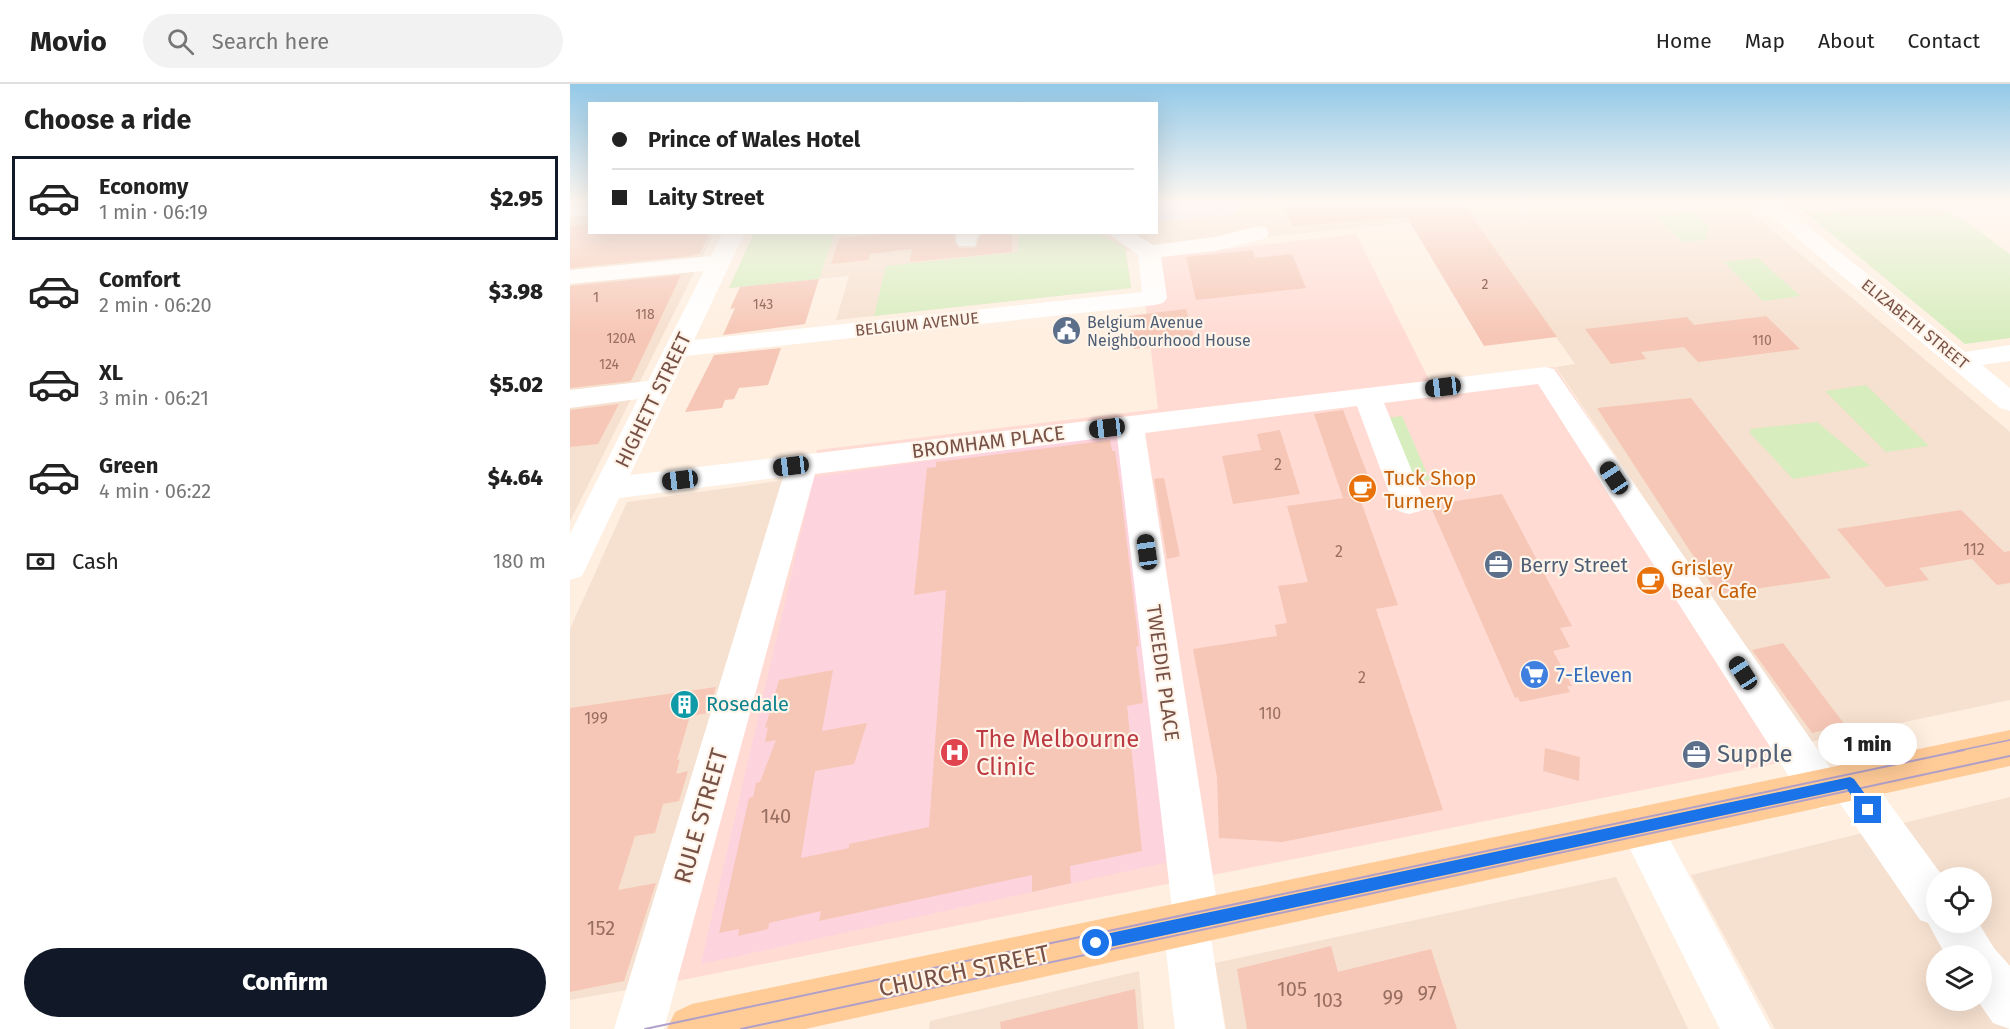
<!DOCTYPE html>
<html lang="en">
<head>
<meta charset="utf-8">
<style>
	:root { --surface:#fff; --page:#f2f2f2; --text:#222; --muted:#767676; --line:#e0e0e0; --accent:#111827 }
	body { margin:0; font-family:"Fira Sans",sans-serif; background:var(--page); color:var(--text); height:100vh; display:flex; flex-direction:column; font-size:22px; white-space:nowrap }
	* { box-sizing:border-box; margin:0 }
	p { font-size:20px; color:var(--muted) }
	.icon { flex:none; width:33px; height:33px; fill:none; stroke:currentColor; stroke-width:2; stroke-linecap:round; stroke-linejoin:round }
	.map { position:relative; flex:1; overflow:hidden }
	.side { display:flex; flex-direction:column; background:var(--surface); width:570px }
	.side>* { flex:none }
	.top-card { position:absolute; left:18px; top:18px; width:570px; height:132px; border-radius:0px; box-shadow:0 6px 24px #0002; display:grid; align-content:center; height:132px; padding:0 24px; background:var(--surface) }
	.buttons { position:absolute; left:1356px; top:783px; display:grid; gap:12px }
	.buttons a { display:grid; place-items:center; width:66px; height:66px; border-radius:50%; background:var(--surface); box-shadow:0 6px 24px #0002; font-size:30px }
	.end { position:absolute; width:27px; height:27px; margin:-14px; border:8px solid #1a73e8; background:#fff; box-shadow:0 0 0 3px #fff }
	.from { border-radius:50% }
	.bubble { position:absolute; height:42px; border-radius:21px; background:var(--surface); box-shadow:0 6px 24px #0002; font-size:20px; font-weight:800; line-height:42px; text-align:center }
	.car { position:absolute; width:18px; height:36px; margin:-18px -9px; border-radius:8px; box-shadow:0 0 4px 2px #0007; background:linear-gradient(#222 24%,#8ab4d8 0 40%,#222 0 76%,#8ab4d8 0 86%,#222 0) }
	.top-card b { display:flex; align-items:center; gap:21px; height:57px; font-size:22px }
	.top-card b+b { border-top:2px solid var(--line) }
	.top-card i { width:15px; height:15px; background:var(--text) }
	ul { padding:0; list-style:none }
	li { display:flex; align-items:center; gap:18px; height:84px; margin:0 12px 9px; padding:0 12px; border:3px solid transparent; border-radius:0px }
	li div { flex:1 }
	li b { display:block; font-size:22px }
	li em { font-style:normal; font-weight:800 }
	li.active { border-color:var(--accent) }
	li>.icon { width:54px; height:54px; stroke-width:1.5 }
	h2 { padding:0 24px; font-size:27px; line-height:72px }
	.pay { display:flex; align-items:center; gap:15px; height:66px; padding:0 24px; font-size:22px }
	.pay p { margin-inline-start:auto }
	.action { display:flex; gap:12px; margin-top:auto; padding:12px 24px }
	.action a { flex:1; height:69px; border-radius:36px; background:var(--accent); color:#fff; font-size:24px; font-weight:800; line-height:69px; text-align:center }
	header { display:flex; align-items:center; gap:36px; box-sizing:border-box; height:84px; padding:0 30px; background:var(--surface); border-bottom:2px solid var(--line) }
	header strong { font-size:28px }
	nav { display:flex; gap:33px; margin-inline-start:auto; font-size:21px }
	.search { width:420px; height:54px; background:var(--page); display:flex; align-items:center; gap:15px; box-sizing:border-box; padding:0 21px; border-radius:33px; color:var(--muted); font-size:22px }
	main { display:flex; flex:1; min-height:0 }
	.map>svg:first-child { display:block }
	.residential { fill:#f6e0cf; fill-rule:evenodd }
	.commercial { fill:#ffdbd4 }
	.education { fill:#ecdefa }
	.medical { fill:#fdd3dd }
	.green { fill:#d7edbe }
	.building { fill:#f6c7b6 }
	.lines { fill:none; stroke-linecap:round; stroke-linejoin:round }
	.minor { fill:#fff; fill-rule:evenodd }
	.major { fill:#ffcb97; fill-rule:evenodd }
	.tram-far1 { stroke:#b09fc8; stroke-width:1.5 }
	.tram { stroke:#b09fc8; stroke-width:2 }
	.route { fill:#1a73e8 }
	.labels { text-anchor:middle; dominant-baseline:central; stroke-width:4.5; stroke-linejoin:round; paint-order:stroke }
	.far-number-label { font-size:14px; fill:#986e62 }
	.far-service-label { font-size:16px; fill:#4e5e75; stroke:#fff4e9; text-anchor:start }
	.far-street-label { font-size:16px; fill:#785146; stroke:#fff4e9 }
	.number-label { font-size:16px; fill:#986e62 }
	.street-label { font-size:20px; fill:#785146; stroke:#fff4e9 }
	.food-label { font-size:20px; fill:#c56008; stroke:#fff4e9; text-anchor:start }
	.service-label { font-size:20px; fill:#4e5e75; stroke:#fff4e9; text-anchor:start }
	.shop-label { font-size:20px; fill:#366cbe; stroke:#fff4e9; text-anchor:start }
	.culture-label { font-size:20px; fill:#0d838f; stroke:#fff4e9; text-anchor:start }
	.near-number-label { font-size:20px; fill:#986e62 }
	.near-health-label { font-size:24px; fill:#be3a42; stroke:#fff4e9; text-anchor:start }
	.near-service-label { font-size:24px; fill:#4e5e75; stroke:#fff4e9; text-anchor:start }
	.near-street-label { font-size:24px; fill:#785146; stroke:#fff4e9 }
</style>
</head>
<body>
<header>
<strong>Movio</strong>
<div class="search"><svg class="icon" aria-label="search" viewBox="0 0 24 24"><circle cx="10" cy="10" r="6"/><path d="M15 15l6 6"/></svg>Search here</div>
<nav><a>Home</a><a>Map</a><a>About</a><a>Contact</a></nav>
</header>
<main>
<section class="side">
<h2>Choose a ride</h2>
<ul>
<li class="active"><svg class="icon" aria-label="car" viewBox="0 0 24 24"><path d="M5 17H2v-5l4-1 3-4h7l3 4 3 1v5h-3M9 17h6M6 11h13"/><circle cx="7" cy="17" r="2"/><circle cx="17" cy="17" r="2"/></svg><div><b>Economy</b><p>1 min · 06:19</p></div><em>$2.95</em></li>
<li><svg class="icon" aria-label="car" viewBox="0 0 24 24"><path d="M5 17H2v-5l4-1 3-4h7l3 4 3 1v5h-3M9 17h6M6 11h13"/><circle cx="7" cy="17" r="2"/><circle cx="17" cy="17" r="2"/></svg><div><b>Comfort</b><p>2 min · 06:20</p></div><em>$3.98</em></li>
<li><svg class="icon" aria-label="car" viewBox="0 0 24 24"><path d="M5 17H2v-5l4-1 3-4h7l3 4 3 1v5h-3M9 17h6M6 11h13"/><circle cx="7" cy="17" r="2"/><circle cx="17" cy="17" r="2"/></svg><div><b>XL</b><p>3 min · 06:21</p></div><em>$5.02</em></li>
<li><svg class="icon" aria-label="car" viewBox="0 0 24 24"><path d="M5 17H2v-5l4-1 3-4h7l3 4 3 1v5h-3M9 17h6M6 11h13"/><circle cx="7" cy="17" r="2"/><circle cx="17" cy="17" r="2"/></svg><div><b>Green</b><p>4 min · 06:22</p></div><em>$4.64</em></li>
</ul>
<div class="pay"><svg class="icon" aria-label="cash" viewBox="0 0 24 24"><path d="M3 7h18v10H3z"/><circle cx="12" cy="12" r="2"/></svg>Cash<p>180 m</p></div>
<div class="action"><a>Confirm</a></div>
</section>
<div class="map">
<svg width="1440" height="945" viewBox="0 0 1440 945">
	<rect width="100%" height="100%" fill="#feefe1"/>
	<g class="residential">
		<polygon points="0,118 19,118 20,148 144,149 0,437"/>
		<polygon points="674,118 1169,118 1440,348 1440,616 1239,658 986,283 1005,280 902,132 556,167 561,204 266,236 279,192 159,204 184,149 586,148 587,137 665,130"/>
		<polygon points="238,393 107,897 0,916 0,545 57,418"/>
		<path d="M1440,713V945H1205L1121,791ZM1366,794H1412V838H1366ZM1366,872H1412V916H1366Z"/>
		<polygon points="1046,793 1118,945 656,945 645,879"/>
		<polygon points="569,887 574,945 359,945 360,937"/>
	</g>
	<polygon class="commercial" points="786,150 859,296 985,283 1244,672 107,897 247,366 588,325 570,175"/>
	<polygon class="education" points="587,118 674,118 665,130 587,137"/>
	<polygon class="medical" points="550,350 604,777 131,880 244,393"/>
	<g class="green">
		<path d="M1310,118C1322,118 1335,117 1347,118C1378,121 1416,152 1440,170V254L1395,260L1226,121L1254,130Z"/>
		<polygon points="1123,128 1139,142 1135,156 1113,158 1085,132"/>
		<polygon points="184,149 184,148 285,149 264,151 249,195 159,204"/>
		<polygon points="449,149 530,149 529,150 555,164 561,204 304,232 316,182 448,168"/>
		<polygon points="1188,174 1230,212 1193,217 1154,178"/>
		<polygon points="1296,301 1359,362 1316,368 1255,307"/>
		<polygon points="832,332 860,396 819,401 794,337"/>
		<polygon points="1247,338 1300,382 1223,395 1179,348 1181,348 1180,345"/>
	</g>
	<g class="building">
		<polygon points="713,118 892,118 987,253 914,262 837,133 722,142"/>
		<polygon points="20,141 20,148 140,148 130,169 121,172 0,184 0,142"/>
		<polygon points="327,148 385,148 384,158 389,164 406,164 411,148 442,148 442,168 340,178 342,165 300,170 298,176 261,180 269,154"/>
		<polygon points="683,166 685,174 722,170 736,204 626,216 616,173"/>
		<polygon points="111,191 61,297 0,304 0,202"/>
		<polygon points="249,195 235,240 153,251 165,224 160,225 170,203"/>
		<polygon points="616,225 625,257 564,265 558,232"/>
		<polygon points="1196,232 1230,265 1128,278 1114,263 1071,268 1076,275 1041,280 1015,245 1117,233 1124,241"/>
		<polygon points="211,264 198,301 169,304 164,315 155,316 152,324 115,328 144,271"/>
		<polygon points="1121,314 1193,406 1261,494 1148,510 1027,324"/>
		<polygon points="49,320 28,360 0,363 0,326"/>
		<polygon points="773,326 805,410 773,414 744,330"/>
		<polygon points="710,346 730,410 663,420 652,372 691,366 687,350"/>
		<polygon points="540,356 542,367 545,367 550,400 569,562 566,563 573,619 557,622 572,767 500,782 501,799 462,808 462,791 249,837 251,827 199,839 198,845 168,852 169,845 149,849 179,714 183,713 186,699 190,698 206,656 195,658 198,643 195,644 209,596 263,586 252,647 297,639 284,680 245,687 231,774 279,764 279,760 359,743 376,506 344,511 357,384 366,383 366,378"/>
		<polygon points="594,394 610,472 597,475 584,395"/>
		<polygon points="932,410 1002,542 990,544 1000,563 983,567 1002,602 997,602 1000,608 950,618 948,613 945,614 860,421"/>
		<polygon points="789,412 828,521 806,525 873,726 712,758 649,754 647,693 623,565 707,552 705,541 717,539 708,502 738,498 717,422"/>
		<polygon points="1391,426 1434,468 1440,467 1440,499 1427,501 1402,475 1349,484 1359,496 1316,503 1267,445"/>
		<polygon points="1213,559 1275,641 1242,649 1182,566"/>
		<polygon points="146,603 138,629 120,632 107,676 110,675 106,690 118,687 109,717 93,720 85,749 65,752 48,806 86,799 54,897 0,908 0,624"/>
		<polygon points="975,664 1010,673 1009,697 973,687"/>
		<polygon points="761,862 768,888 861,865 887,945 677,945 667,885"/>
		<polygon points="565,905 568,945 431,945 430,938"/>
	</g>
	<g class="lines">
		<g class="minor">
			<polygon points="1184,118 1207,118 1395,268 1440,261 1440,277 1412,281 1440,304 1440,327 1430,324"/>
			<polygon points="20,119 20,131 0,133 0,121"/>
			<polygon points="688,142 696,144 699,149 696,154 645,167 591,173 597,214 593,219 585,221 116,272 60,391 975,283 984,285 1264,689 1266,685 1280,680 1294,685 1374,794 1366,794 1366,838 1408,838 1424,864 1440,882 1440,945 1423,939 1407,916 1412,916 1412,872 1376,872 1358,839 1350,836 1267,715 1266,719 1251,725 1236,719 968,300 814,319 855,419 850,427 839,430 828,427 823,419 787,322 575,349 650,838 641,855 655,945 605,945 593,841 602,824 547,352 245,390 94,945 44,945 213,393 49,414 12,492 0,496 0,450 68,315 0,324 0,306 78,297 134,187 0,200 0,186 141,172 153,148 175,148 124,256 572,208 568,171 536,148 562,148 583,161 645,153"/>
			<polygon points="387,148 409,148 405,162 389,162 386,157"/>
			<polygon points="1070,722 1085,728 1201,945 1150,945 1049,743 1055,728"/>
		</g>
		<polygon class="major" points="1440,646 1440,682 235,945 97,945 105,928 122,920"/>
		<polyline class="tram-far1" points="1387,667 1440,656"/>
		<g class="tram">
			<polyline points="75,945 1394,666"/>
			<polyline points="171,945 1440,672"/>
		</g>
	</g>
	<linearGradient id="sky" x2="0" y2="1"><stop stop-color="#93c9e8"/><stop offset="0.47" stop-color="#fff8f2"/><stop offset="1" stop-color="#fff8f2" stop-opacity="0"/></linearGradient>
	<rect width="1440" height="250" fill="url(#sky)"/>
	<polygon class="route" points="1280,693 1284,695 1303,721 1303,730 1294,730 1277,705 526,866 520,859 526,852"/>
	<defs>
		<symbol id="civic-disc" viewBox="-11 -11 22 22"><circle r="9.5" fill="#5c6f8a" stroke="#fff4e9"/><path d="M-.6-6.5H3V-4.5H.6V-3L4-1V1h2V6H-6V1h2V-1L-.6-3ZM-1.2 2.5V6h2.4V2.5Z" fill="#fff"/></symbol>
		<symbol id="cafe-disc" viewBox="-11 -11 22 22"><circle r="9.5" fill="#e8710a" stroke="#fff4e9"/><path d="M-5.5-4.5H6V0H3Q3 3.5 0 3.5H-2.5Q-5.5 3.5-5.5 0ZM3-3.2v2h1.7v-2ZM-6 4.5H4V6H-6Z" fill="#fff"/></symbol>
		<symbol id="office-disc" viewBox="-11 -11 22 22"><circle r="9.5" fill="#5c6f8a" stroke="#fff4e9"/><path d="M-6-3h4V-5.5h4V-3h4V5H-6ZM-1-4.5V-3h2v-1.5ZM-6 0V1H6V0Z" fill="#fff"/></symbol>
		<symbol id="supermarket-disc" viewBox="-11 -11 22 22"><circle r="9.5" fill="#3f7fe0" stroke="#fff4e9"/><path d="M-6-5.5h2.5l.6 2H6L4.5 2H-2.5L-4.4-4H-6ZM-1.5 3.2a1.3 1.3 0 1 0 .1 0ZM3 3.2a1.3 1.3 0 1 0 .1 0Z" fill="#fff"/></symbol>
		<symbol id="building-disc" viewBox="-11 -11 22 22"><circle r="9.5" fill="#0f9aa8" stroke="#fff4e9"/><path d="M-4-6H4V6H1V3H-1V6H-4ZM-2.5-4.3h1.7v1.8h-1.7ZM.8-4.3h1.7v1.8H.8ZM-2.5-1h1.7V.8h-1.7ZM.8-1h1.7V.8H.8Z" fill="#fff"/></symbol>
		<symbol id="hospital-disc" viewBox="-11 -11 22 22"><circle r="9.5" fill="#e0444e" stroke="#fff4e9"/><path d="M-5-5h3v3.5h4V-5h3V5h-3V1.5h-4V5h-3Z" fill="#fff"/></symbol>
	</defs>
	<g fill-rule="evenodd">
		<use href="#civic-disc" x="480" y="230" width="33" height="33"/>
		<use href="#cafe-disc" x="776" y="388" width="33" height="33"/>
		<use href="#office-disc" x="912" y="464" width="33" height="33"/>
		<use href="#cafe-disc" x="1064" y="480" width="33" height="33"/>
		<use href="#supermarket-disc" x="948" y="574" width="33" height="33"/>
		<use href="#building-disc" x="98" y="604" width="33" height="33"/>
		<use href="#hospital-disc" x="368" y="652" width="33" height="33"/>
		<use href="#office-disc" x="1110" y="654" width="33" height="33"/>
	</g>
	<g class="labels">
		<g class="far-number-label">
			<text x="915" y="200">2</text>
			<text x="26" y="213">1</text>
			<text x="193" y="220">143</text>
			<text x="75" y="230">118</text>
			<text x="51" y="254">120A</text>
			<text x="1192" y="256">110</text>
			<text x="39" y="280">124</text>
		</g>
		<g class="far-service-label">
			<text x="517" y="238">Belgium Avenue<tspan x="517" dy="18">Neighbourhood House</tspan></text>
		</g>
		<g class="far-street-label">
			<text transform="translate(347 240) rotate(-6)">BELGIUM AVENUE</text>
			<text transform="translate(1345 240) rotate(39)">ELIZABETH STREET</text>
		</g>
		<g class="number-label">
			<text x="708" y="380">2</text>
			<text x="1404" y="465">112</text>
			<text x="769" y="467">2</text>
			<text x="792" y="593">2</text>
			<text x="700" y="629">110</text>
			<text x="26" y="634">199</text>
		</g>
		<g class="street-label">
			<text transform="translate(83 316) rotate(-64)">HIGHETT STREET</text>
			<text transform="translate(418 358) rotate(-7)">BROMHAM PLACE</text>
			<text transform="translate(593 589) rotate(82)">TWEEDIE PLACE</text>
		</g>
		<g class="food-label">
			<text x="814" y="394">Tuck Shop<tspan x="814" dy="23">Turnery</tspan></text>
			<text x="1101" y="484">Grisley<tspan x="1101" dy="23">Bear Cafe</tspan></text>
		</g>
		<g class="service-label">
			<text x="950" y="481">Berry Street</text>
		</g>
		<g class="shop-label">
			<text x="986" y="591">7-Eleven</text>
		</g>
		<g class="culture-label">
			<text x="136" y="620">Rosedale</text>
		</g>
		<g class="near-number-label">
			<text x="206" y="732">140</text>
			<text x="31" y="844">152</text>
			<text x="722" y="905">105</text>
			<text x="857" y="909">97</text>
			<text x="823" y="913">99</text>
			<text x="758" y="916">103</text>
		</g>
		<g class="near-health-label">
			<text x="406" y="655">The Melbourne<tspan x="406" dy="28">Clinic</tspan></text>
		</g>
		<g class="near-service-label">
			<text x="1147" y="670">Supple</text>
		</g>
		<g class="near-street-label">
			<text transform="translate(131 732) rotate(-74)">RULE STREET</text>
			<text transform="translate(394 887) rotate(-12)">CHURCH STREET</text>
		</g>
	</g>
</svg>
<div class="buttons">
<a><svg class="icon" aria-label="locate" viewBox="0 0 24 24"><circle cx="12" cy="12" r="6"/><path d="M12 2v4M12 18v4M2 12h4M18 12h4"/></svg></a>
<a><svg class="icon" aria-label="layers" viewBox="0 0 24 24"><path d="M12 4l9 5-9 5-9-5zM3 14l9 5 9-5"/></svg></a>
</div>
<i class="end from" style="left:526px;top:859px"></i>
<i class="end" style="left:1298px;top:726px"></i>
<div class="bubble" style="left:1248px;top:639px;width:99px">1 min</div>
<i class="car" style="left:873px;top:303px;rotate:263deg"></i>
<i class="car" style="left:537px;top:344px;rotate:263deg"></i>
<i class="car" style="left:221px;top:382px;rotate:263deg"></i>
<i class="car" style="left:1044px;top:394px;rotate:326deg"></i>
<i class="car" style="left:110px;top:396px;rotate:263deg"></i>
<i class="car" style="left:577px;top:468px;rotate:352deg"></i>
<i class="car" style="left:1173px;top:589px;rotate:327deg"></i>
<div class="top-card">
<b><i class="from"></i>Prince of Wales Hotel</b>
<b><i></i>Laity Street</b>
</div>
</div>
</main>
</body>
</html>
